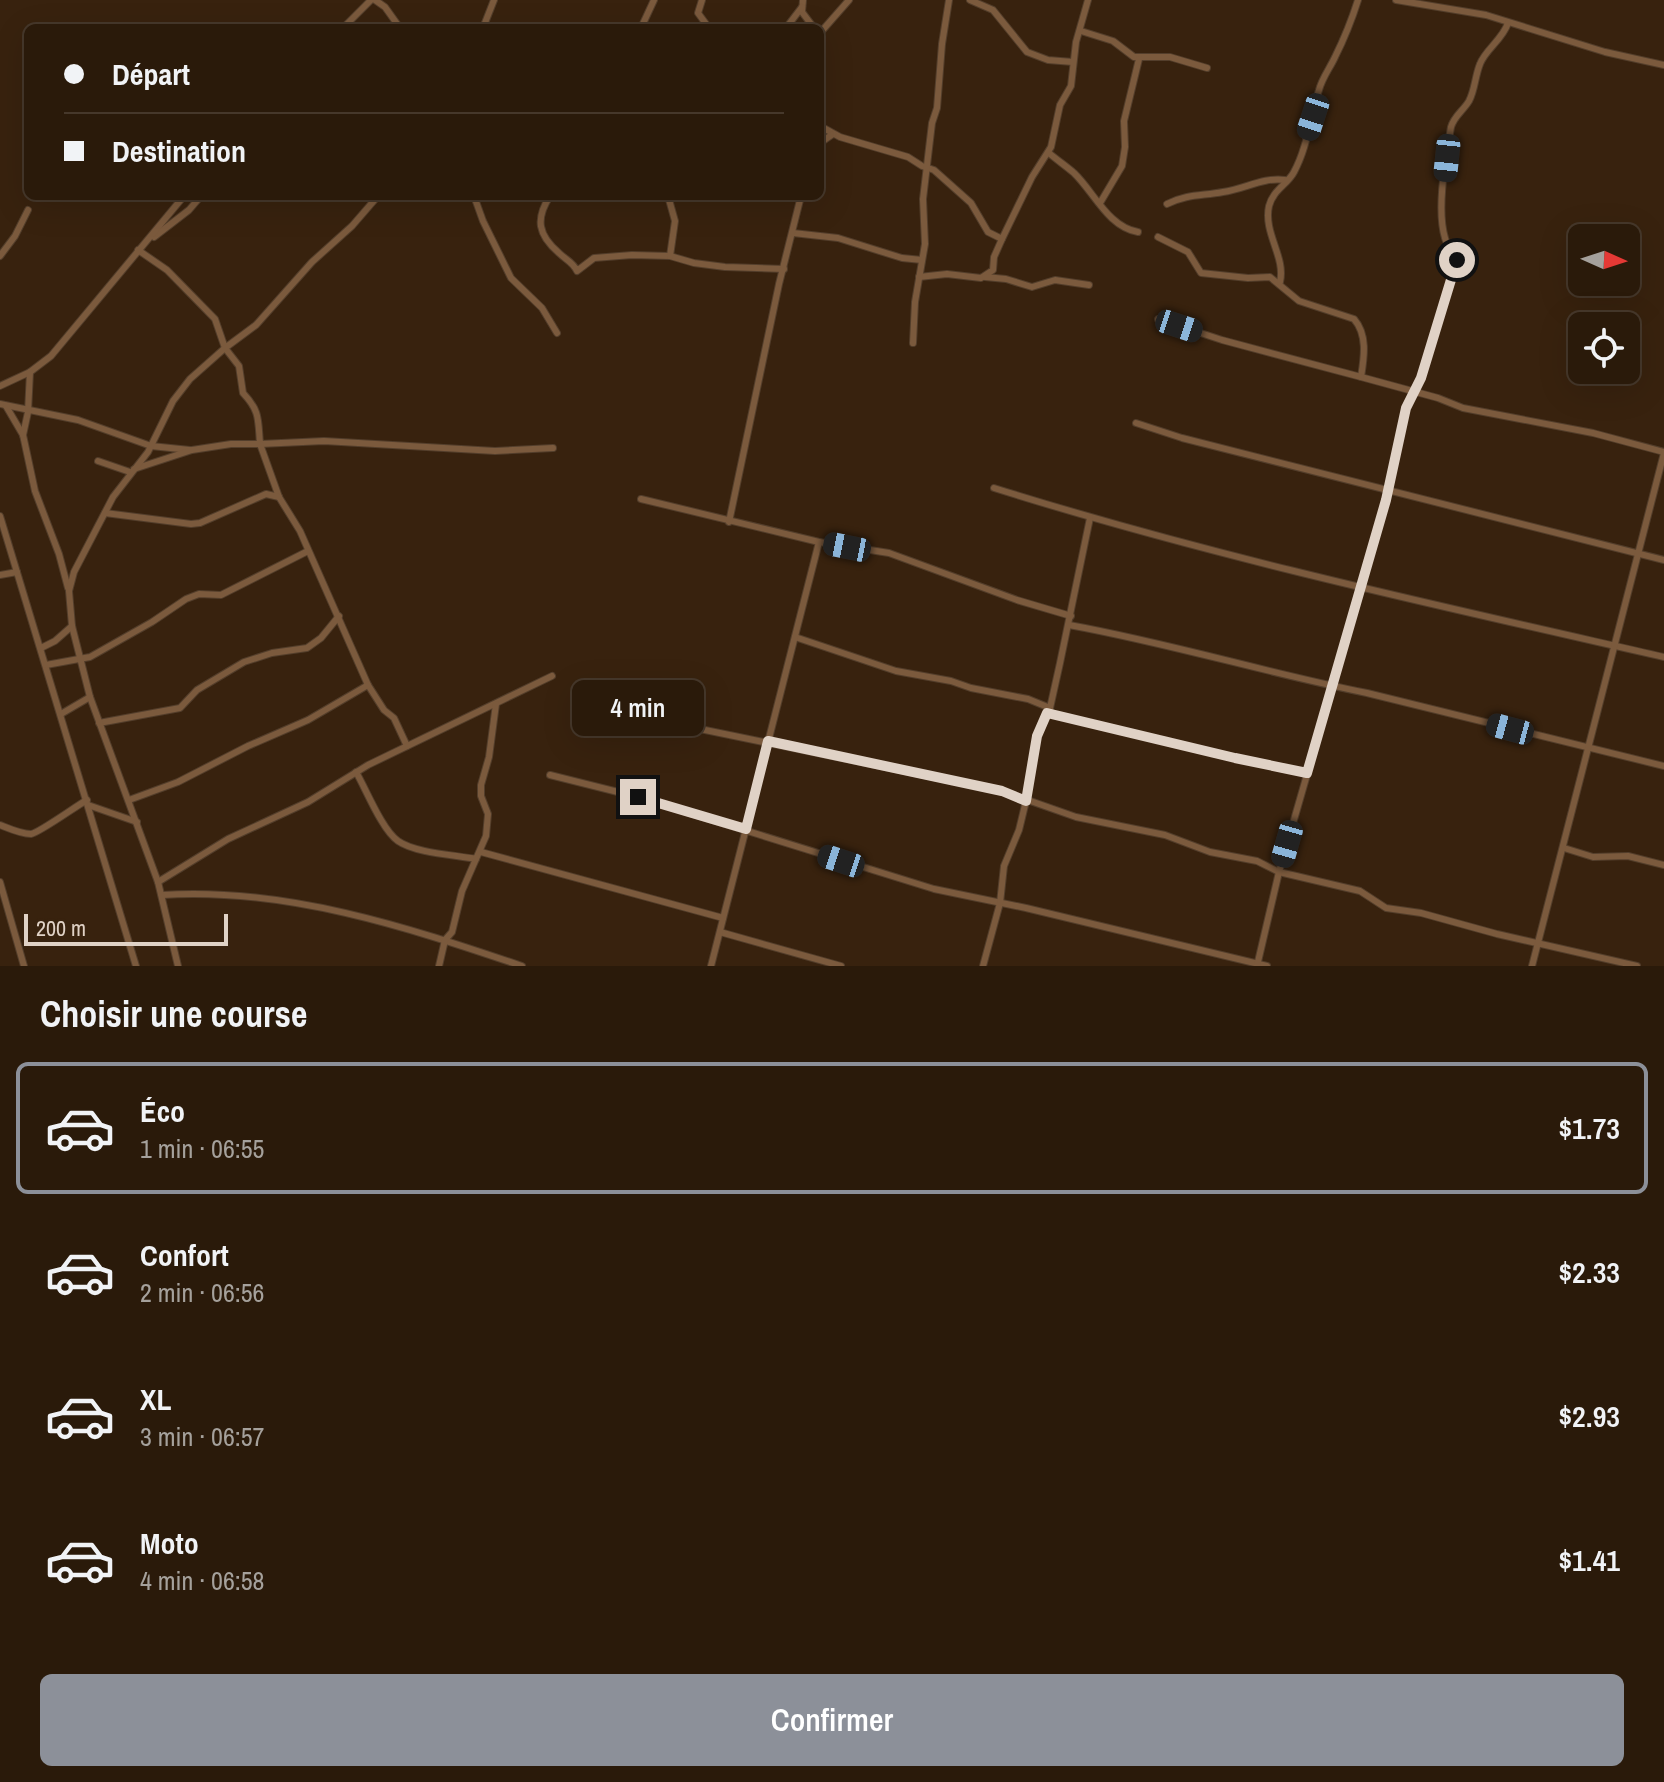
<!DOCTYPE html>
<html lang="fr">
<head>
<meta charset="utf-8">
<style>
	:root { --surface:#2a1a0a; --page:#362718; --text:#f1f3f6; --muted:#a5a19c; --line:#46382b; --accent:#8c9099 }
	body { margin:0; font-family:"Archivo Narrow",sans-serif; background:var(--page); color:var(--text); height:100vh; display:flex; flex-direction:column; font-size:30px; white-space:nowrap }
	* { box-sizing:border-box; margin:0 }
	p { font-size:26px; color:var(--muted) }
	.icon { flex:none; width:44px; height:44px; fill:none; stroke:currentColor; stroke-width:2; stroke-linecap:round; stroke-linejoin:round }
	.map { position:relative; height:966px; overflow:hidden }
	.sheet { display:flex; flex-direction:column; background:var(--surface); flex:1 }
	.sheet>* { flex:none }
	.top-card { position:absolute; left:24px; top:24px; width:800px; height:176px; border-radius:12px; box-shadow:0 8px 32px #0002,0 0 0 2px var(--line); display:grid; align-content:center; height:176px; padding:0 40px; background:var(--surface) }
	.needle { width:52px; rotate:93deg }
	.controls { position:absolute; left:1568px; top:224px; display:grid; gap:16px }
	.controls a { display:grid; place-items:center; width:72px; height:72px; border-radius:12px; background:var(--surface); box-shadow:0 8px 32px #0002,0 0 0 2px var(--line); font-size:40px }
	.scale { position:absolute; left:24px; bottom:20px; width:204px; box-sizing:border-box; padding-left:8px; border:4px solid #e0d2c6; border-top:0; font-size:22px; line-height:28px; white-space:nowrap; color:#e0d2c6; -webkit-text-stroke:6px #38220e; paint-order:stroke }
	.end { position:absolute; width:36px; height:36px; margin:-18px; border:10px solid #e0d2c6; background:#111; box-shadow:0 0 0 4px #111 }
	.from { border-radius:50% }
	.bubble { position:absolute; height:56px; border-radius:12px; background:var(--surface); box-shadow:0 8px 32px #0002,0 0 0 2px var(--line); font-size:26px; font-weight:600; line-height:56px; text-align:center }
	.car { position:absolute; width:24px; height:48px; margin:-24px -12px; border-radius:10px; box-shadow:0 0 6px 2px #0007; background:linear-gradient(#222 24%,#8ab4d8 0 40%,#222 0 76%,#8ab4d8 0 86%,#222 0) }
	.top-card b { display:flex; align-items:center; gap:28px; height:76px; font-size:30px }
	.top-card b+b { border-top:2px solid var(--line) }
	.top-card i { width:20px; height:20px; background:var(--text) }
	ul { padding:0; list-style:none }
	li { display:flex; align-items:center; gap:24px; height:132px; margin:0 16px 12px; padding:0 24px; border:4px solid transparent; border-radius:12px }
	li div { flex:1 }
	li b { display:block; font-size:30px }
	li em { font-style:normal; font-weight:600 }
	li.current { border-color:var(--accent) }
	li>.icon { width:72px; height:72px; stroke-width:1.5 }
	h2 { padding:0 40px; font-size:36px; line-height:96px }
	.button { display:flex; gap:16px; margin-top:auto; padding:16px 40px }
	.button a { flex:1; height:92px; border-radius:12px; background:var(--accent); color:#fff; font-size:32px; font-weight:600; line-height:92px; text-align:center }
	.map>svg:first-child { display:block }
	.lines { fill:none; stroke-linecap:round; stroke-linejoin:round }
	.street-casing { stroke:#533e2b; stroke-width:8 }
	.street { stroke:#7b5a3d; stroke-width:6 }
	.route { stroke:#e0d2c6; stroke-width:10 }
</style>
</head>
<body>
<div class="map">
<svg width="1664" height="966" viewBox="0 0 1664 966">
	<rect width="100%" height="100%" fill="#38220e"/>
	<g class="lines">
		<defs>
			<g id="street">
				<polyline points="375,0 385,7 400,28"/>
				<polyline points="702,0 698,13 709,28"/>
				<polyline points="803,0 802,12 814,28"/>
				<polyline points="970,0 993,10 1027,52 1048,60 1073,62"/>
				<polyline points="1396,0 1486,15 1605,52 1664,65"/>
				<polyline points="343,28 371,0"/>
				<polyline points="483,28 494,0"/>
				<polyline points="641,28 654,0"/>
				<polyline points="786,28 802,7"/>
				<polyline points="1081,31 1113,41 1134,57 1170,57 1207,68"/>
				<polyline points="820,33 849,0"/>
				<polyline points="820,126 840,137 908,157 922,166 934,170 971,203 988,232 1002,239"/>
				<polyline points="820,143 833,134"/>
				<path d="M1049,153C1057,160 1066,166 1074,173C1094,192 1108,227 1138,232"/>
				<polyline points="474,196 483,221 511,278 542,308 557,333"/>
				<path d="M550,196C535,219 538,235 559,253C566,260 573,262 577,271L594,258L632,255L670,256L694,263L725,267L784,269"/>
				<polyline points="668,196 675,221 670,256"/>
				<polyline points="1100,203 1122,166 1125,147 1124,121 1139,59"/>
				<path d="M1167,204C1187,194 1202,196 1223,192C1245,189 1263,177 1285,180"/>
				<polyline points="793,233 838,238 902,258 922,260"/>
				<polyline points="154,237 189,210 201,196"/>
				<path d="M1158,237L1188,252L1201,273L1248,278L1270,277L1299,301L1354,319C1368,335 1364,358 1361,377L1438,398L1463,408L1593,433L1664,452"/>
				<path d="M138,250L167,270L215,319L225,348L239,366L243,393C260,411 258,419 260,444L324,441L495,451L553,448"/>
				<polyline points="0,256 15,236 28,210"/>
				<polyline points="919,277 947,274 981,278 993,270 994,257 1002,239 1032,177 1051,147 1060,105 1071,86 1076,42 1088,0"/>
				<polyline points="985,277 1006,279 1032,287 1055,280 1089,285"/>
				<path d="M1280,282C1286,257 1263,233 1269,206C1273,190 1287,185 1294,172C1308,146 1310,117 1319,90C1322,78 1330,68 1335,57C1344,39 1352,19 1358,0"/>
				<polyline points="1158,319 1222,340 1361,377"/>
				<polyline points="913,343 915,302 925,244 923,199 932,123 937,108 942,44 949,0"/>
				<polyline points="0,386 30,372 51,356 184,196"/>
				<polyline points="0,404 78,420 151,446 190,450"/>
				<polyline points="6,406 23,435 35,491 59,554 68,588"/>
				<polyline points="1136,423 1182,438 1664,560"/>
				<polyline points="23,435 28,412 30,372"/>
				<polyline points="98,461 130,472"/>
				<polyline points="134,469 192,450 231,444 260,444 279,497 300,531 368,685 384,710 394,718 407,746"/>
				<path d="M994,488C1214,557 1440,606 1664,657"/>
				<polyline points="641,499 819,542 889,553 1017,600 1071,616"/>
				<polyline points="105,513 191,524 200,523 266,494 279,497"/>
				<polyline points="0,516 136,966"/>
				<polyline points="729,522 779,284 801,196"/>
				<polyline points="0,575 17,572"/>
				<path d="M1069,625C1169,643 1267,673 1367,693L1664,766"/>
				<polyline points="795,637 896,671 951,681 971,688 1028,699 1050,708"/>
				<polyline points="41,648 55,641 72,626"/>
				<polyline points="46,665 90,657 152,622 186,599 199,594 221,595 308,551"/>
				<polyline points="603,709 1002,791 1076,817 1165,835 1210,852 1257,861 1279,872 1360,891 1386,908 1421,913 1497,934 1637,966"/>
				<polyline points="1047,713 1235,758 1307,773"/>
				<polyline points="61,714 90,697"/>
				<polyline points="99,723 180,708 197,690 244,662 272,653 307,648 321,638 339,616"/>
				<path d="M356,772C366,789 382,830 398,841C415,853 455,855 476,859"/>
				<polyline points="550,775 638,797 934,889 1026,908 1267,966"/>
				<polyline points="129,800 178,782 248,746 308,720 368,685"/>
				<polyline points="88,805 137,822"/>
				<path d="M0,825C10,829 21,834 31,834C39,833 76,806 87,800"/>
				<polyline points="1564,848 1593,857 1628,856 1664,865"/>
				<polyline points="481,852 723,918"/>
				<polyline points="0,882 24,966"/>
				<polyline points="158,882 228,839 308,802 368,765 552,676"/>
				<path d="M162,895C285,887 407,927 522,966"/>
				<polyline points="720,932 841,966"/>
				<polyline points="178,966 158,882 90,697 72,626 69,591 74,572 113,497 148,452 173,401 190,379 225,348 256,325 312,262 352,226 378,196"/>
				<polyline points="439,966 445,940 452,932 462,891 486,836 488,814 481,796 481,785 489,757 496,704"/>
				<polyline points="711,966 819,542"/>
				<polyline points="983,966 1000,903 1004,866 1019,830 1026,801 1037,736 1050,708 1060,663 1090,518"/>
				<path d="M1257,966L1279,872L1386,500L1406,408L1421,378L1457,260C1455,250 1447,247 1445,238C1436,208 1446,158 1451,127C1454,116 1463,111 1469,101C1475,90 1475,76 1480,64C1485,50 1503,39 1508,23"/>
				<polyline points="1532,966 1664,453"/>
			</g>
		</defs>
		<use href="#street" class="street-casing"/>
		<use href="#street" class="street"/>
	</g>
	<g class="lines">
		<polyline class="route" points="638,797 746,829 768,741 1002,791 1026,801 1037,736 1047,713 1235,758 1307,773 1386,500 1406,408 1421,378 1457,260"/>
	</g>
</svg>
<div class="controls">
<a><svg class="needle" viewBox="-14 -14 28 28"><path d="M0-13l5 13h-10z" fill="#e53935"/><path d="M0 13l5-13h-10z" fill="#a5a19c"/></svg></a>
<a><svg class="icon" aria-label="locate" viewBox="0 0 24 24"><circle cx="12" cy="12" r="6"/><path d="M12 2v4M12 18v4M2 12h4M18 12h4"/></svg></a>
</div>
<div class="scale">200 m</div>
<i class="end from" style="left:1457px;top:260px"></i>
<i class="end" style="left:638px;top:797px"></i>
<div class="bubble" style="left:572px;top:680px;width:132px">4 min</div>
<i class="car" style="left:1313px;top:117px;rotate:198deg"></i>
<i class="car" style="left:1447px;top:158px;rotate:186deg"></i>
<i class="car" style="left:1179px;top:326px;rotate:108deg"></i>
<i class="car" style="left:847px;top:547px;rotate:281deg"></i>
<i class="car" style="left:1510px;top:729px;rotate:285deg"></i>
<i class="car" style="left:1287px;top:844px;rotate:196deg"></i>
<i class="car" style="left:841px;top:861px;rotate:288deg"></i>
<div class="top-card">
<b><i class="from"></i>Départ</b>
<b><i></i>Destination</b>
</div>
</div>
<section class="sheet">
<h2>Choisir une course</h2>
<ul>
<li class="current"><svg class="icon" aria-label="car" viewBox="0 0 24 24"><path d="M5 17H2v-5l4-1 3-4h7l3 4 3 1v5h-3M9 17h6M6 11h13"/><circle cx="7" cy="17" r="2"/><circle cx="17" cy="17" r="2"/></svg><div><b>Éco</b><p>1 min · 06:55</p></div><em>$1.73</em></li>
<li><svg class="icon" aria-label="car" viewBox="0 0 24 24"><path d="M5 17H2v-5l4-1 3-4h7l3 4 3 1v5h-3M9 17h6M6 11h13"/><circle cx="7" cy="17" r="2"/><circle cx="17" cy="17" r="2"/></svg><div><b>Confort</b><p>2 min · 06:56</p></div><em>$2.33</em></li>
<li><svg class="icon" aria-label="car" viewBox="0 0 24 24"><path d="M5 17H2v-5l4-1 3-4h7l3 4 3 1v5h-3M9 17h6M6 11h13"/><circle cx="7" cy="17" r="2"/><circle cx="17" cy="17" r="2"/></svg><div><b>XL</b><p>3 min · 06:57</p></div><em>$2.93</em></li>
<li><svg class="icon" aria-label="car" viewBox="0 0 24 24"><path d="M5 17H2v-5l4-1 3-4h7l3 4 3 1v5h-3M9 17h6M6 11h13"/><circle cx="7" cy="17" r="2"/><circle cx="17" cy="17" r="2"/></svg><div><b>Moto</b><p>4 min · 06:58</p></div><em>$1.41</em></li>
</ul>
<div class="button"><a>Confirmer</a></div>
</section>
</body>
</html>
